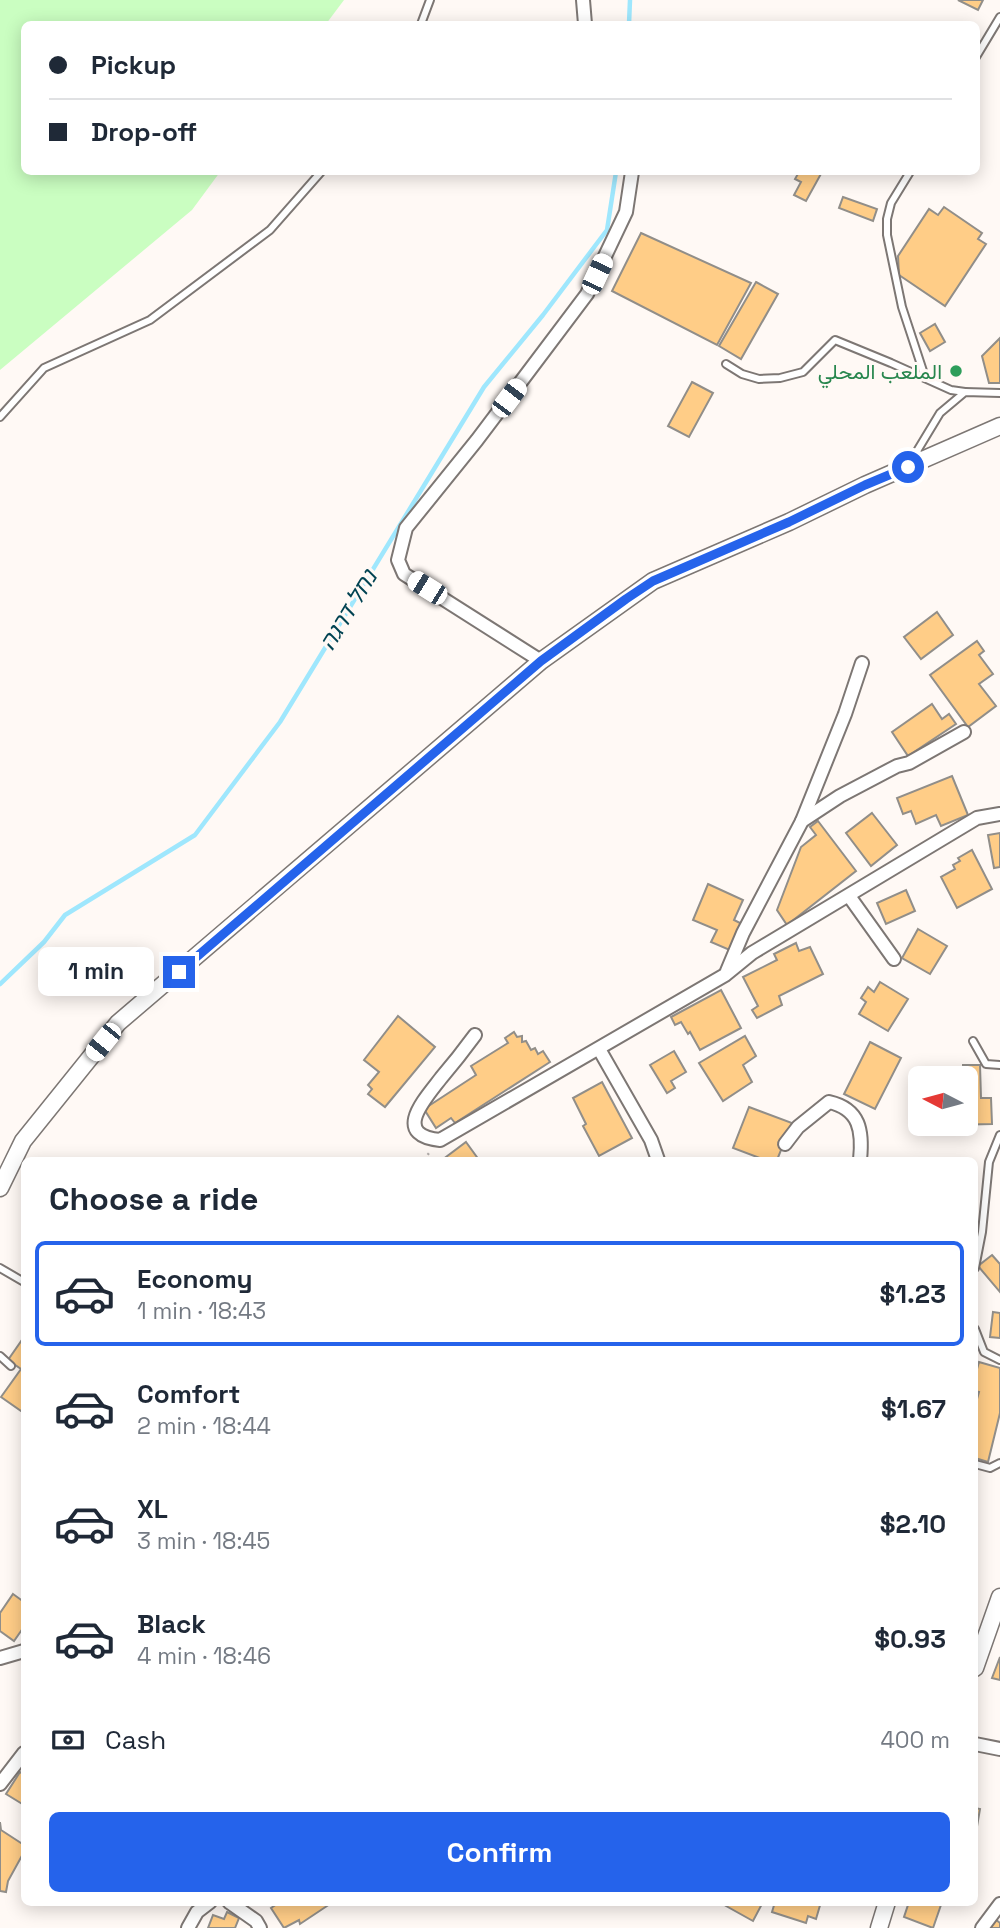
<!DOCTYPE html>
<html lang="en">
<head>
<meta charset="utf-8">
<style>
	:root { --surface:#fff; --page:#f2f2f3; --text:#1f2937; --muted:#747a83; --line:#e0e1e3; --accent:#2563eb }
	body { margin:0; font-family:"Space Grotesk",Vazirmatn,"Noto Sans Hebrew",sans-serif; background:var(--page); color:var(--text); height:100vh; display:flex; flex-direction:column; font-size:26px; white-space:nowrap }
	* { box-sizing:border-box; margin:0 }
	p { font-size:23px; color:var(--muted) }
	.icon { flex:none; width:38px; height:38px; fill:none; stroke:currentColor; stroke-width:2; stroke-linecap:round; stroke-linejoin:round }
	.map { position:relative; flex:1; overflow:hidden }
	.sheet { position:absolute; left:21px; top:1157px; width:957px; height:749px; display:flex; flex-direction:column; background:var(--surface); border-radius:10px; box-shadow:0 4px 18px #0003 }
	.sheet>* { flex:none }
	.hud { position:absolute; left:21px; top:21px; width:959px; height:154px; border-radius:10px; box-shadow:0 4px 18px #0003; display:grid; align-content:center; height:154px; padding:0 28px; background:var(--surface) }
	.needle { width:46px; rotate:276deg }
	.fabs { position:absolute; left:908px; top:1066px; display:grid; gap:14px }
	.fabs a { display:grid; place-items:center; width:70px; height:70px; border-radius:10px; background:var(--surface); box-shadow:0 4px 18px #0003; font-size:35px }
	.end { position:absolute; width:32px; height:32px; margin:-16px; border:9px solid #2563eb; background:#fff; box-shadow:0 0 0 4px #fff }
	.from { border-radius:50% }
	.bubble { position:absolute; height:49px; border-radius:10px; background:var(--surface); box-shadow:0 4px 18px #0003; font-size:23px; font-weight:800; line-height:49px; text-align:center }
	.car { position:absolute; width:21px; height:42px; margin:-21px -10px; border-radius:9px; box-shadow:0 0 5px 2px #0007; background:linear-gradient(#fff 24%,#345 0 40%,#fff 0 76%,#345 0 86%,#fff 0) }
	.hud b { display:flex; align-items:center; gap:24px; height:66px; font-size:26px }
	.hud b+b { border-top:2px solid var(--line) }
	.hud i { width:18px; height:18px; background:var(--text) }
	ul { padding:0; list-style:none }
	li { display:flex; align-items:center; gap:21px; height:105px; margin:0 14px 10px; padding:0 14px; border:4px solid transparent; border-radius:10px }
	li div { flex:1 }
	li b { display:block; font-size:26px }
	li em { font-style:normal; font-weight:800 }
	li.on { border-color:var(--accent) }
	li>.icon { width:63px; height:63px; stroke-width:1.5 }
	h2 { padding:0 28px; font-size:32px; line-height:84px }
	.pay { display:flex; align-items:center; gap:18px; height:77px; padding:0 28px; font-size:26px }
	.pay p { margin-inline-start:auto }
	.primary-button { display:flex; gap:14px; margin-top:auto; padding:14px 28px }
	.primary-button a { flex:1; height:80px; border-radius:10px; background:var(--accent); color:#fff; font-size:28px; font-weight:800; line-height:80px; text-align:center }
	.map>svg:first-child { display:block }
	.green { fill:#cafec1 }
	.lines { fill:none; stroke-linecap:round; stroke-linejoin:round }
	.stream { stroke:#9fe7fd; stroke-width:4.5 }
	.building { fill:#ffcd87; stroke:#918e89; stroke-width:2 }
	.lane-casing { stroke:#7d7774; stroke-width:10 }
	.street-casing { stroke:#7d7774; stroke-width:16 }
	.secondary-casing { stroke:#7d7774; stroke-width:19 }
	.path { stroke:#b4afac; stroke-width:2.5; stroke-dasharray:2 5; stroke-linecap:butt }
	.lane { stroke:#fff; stroke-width:6 }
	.street { stroke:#fff; stroke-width:12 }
	.secondary { stroke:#fff; stroke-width:16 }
	.route { stroke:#2563eb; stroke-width:9 }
	.leisure-dot { fill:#2e9e5b; stroke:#fff9f5; stroke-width:2.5 }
	.labels { text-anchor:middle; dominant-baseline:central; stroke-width:6; stroke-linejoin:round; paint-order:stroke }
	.leisure-label { font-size:21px; fill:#27864d; stroke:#fff9f5; text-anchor:end }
	.water-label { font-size:23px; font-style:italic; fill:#014352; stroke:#fff9f5 }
</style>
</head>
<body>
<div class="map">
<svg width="1000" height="1928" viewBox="0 0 1000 1928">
	<rect width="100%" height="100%" fill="#fff9f5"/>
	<polygon class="green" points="0,0 344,0 326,24 24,24 24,172 220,172 192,210 0,370"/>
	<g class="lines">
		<g class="stream">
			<polyline points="629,24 630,0"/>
			<polyline points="0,984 44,942 65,915 195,835 280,722 484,387 543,315 607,230 616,172"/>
		</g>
	</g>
	<g class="building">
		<polygon points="958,0 983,0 978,10"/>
		<polygon points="799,172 822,172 806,201 794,195 801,182 795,179"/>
		<polygon points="843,197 877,209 873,221 839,208"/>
		<polygon points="944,207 982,233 978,239 986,244 945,306 899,275 898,256 929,209 938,215"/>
		<polygon points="641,233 751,283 717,345 612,291"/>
		<polygon points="756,282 778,294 741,359 719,346"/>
		<polygon points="935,324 945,342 930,351 920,333"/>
		<polygon points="1000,338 1000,383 989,383 982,356"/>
		<polygon points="692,382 713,393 689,437 668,426"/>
		<polygon points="937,612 953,635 921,659 904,637"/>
		<polygon points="977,641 984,651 979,655 993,674 979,684 996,706 968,727 930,675"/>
		<polygon points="932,704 942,719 949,714 956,724 908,756 892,732"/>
		<polygon points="952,776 968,815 941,826 936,815 916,824 911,811 903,814 897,798"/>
		<polygon points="872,813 897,845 871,866 846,833"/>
		<polygon points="818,821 856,871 787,925 777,910 801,847 816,835 810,827"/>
		<polygon points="1000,833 1000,867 994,868 988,835"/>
		<polygon points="972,850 992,889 957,908 941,877 955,869 953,865 960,861 958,858"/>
		<polygon points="708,884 743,900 734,920 744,925 732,951 711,942 717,930 693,920"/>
		<polygon points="906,890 915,911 886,924 877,903"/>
		<polygon points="918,929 947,946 930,974 902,958"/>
		<polygon points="796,943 799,951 810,947 823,974 779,996 782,1005 757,1018 752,1010 758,1006 743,977 777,960 774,954"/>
		<polygon points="880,982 908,999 888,1031 859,1014 866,1002 861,998 868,987 874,992"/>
		<polygon points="721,990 741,1028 700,1050 690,1032 688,1034 681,1022 675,1025 671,1017"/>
		<polygon points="398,1016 435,1047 385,1107 368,1094 372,1089 368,1085 379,1072 364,1060"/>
		<polygon points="514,1032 517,1037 522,1036 522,1042 526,1041 531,1050 535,1048 538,1054 543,1051 550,1062 455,1123 451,1118 436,1128 424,1109 476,1075 471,1066 508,1043 505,1038"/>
		<polygon points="745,1036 756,1056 743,1065 752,1082 723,1101 699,1063"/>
		<polygon points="870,1042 901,1058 875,1109 844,1094"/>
		<polygon points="674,1051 686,1072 671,1081 675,1088 667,1093 650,1065"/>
		<polygon points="963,1065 980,1065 981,1098 991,1098 992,1124 949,1125 966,1124 966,1078 949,1078 949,1076 963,1075"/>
		<polygon points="602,1082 632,1138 599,1156 583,1126 586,1124 573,1098"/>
		<polygon points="749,1107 792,1123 777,1160 765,1160 733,1148"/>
		<polygon points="466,1142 479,1160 442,1160"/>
		<polygon points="992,1255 1000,1264 1000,1292 978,1266"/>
		<polygon points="993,1312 1000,1313 1000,1338 990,1337"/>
		<polygon points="24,1337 24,1413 1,1397 21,1369 8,1360"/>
		<polygon points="979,1362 1000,1368 1000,1413 988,1462 975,1458 975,1406 979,1392 975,1391 975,1376"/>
		<polygon points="13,1594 24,1602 24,1634 21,1631 14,1641 0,1631 0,1613"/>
		<polygon points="1000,1657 1000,1680 992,1678"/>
		<polygon points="20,1772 24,1775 24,1805 6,1794"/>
		<polygon points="975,1808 980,1809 975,1838"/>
		<polygon points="0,1822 1,1830 24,1845 24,1852 8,1881 6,1892 0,1891"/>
		<polygon points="280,1902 329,1902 330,1904 300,1924 299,1920 284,1928 271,1908"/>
		<polygon points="719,1902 763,1902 753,1921"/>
		<polygon points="775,1902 821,1902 816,1919 808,1916 806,1923 772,1912"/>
		<polygon points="909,1902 942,1902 933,1928 904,1917"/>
		<polygon points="227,1912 239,1918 235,1928 208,1928 213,1915 224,1919"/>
		<polygon points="995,1919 1000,1923 1000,1928 987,1928"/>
	</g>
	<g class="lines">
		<defs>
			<g id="lane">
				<polyline points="421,24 430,0"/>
				<polyline points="976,57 1000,17"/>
				<polyline points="910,172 891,203 887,219 887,235 902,307 925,377"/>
				<polyline points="726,364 742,374 759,379 780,378 803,372 835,340 891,363 951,390 965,392"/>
				<polyline points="0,417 44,368 150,320 270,230 321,172"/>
				<polyline points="911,461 940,413 965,392 1000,393"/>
				<polyline points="973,1041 986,1064 1000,1065"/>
				<polyline points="0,1268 24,1282"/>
				<polyline points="975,1268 982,1232 989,1162 1000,1135"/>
				<polyline points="975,1329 984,1352 1000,1360"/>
				<polyline points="0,1356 11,1366"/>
				<polyline points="975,1464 990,1468 1000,1463"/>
			</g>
			<g id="street">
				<polyline points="583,0 585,24"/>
				<polyline points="541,661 404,574 398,560 406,528 477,440 587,294 626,212 632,172"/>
				<polyline points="802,821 845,714 862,663"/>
				<polyline points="849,896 894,959"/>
				<polyline points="727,971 743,933 802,821 840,796 897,766 909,763 964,732"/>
				<path d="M475,1035C464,1050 453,1064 441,1078C425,1099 391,1135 440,1140L725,975L752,953L977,818L1000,814"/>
				<polyline points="599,1049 651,1140 658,1160"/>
				<path d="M785,1144L798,1127L829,1102C860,1109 863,1131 860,1160"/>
				<polyline points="0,1658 24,1651"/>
				<polyline points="975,1744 1000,1749"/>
				<polyline points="0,1784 24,1753"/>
				<polyline points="229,1902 256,1921 260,1928"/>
				<polyline points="188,1928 197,1912 210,1902"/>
				<polyline points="982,1928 1000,1904"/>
			</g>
			<g id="secondary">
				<polyline points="0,1188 23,1141 118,1023 541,661 653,581 789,522 865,485 1000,426"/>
				<polyline points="975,1668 1000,1597"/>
				<polyline points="879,1928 887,1902"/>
			</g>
		</defs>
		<use href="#lane" class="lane-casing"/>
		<use href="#street" class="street-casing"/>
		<use href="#secondary" class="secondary-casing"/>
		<polyline class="path" points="423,1160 430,1152"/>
		<use href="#lane" class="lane"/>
		<use href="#street" class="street"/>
		<use href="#secondary" class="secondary"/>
	</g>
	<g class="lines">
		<polyline class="route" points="179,972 541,661 626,599 653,581 789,522 865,485 908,467"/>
	</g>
	<circle class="leisure-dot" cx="956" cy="371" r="7"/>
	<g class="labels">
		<g class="leisure-label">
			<text x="942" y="371">الملعب المحلي</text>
		</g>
		<g class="water-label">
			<text transform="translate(348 610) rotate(-59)">נחל דרגה</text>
		</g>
	</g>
</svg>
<div class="fabs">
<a><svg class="needle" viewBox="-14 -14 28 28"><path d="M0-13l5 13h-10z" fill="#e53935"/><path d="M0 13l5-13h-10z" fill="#747a83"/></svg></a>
</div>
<i class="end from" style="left:908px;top:467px"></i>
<i class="end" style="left:179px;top:972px"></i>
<div class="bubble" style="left:38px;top:947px;width:116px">1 min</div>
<i class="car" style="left:597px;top:274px;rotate:25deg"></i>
<i class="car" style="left:509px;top:398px;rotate:37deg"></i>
<i class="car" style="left:427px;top:588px;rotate:302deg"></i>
<i class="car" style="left:103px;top:1042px;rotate:219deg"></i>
<div class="hud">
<b><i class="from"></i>Pickup</b>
<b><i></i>Drop-off</b>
</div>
<section class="sheet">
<h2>Choose a ride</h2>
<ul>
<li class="on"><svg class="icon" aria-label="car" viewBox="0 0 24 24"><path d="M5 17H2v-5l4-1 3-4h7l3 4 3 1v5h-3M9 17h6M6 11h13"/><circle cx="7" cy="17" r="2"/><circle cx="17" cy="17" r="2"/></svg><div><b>Economy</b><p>1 min · 18:43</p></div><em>$1.23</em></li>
<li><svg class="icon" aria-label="car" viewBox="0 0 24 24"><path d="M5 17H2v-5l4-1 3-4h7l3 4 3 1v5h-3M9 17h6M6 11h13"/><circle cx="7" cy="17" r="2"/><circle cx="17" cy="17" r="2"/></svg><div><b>Comfort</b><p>2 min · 18:44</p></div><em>$1.67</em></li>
<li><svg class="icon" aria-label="car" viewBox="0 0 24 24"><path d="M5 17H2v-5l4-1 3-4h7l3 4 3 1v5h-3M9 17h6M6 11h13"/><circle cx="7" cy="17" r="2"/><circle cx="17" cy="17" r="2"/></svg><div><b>XL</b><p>3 min · 18:45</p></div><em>$2.10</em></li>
<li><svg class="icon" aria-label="car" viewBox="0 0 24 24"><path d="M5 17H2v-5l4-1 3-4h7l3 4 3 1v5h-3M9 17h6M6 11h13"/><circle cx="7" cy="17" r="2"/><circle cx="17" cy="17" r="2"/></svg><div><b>Black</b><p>4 min · 18:46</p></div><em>$0.93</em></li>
</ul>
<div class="pay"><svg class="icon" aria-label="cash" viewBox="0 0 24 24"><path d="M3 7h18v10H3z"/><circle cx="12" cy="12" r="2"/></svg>Cash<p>400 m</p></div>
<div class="primary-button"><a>Confirm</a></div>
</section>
</div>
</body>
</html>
